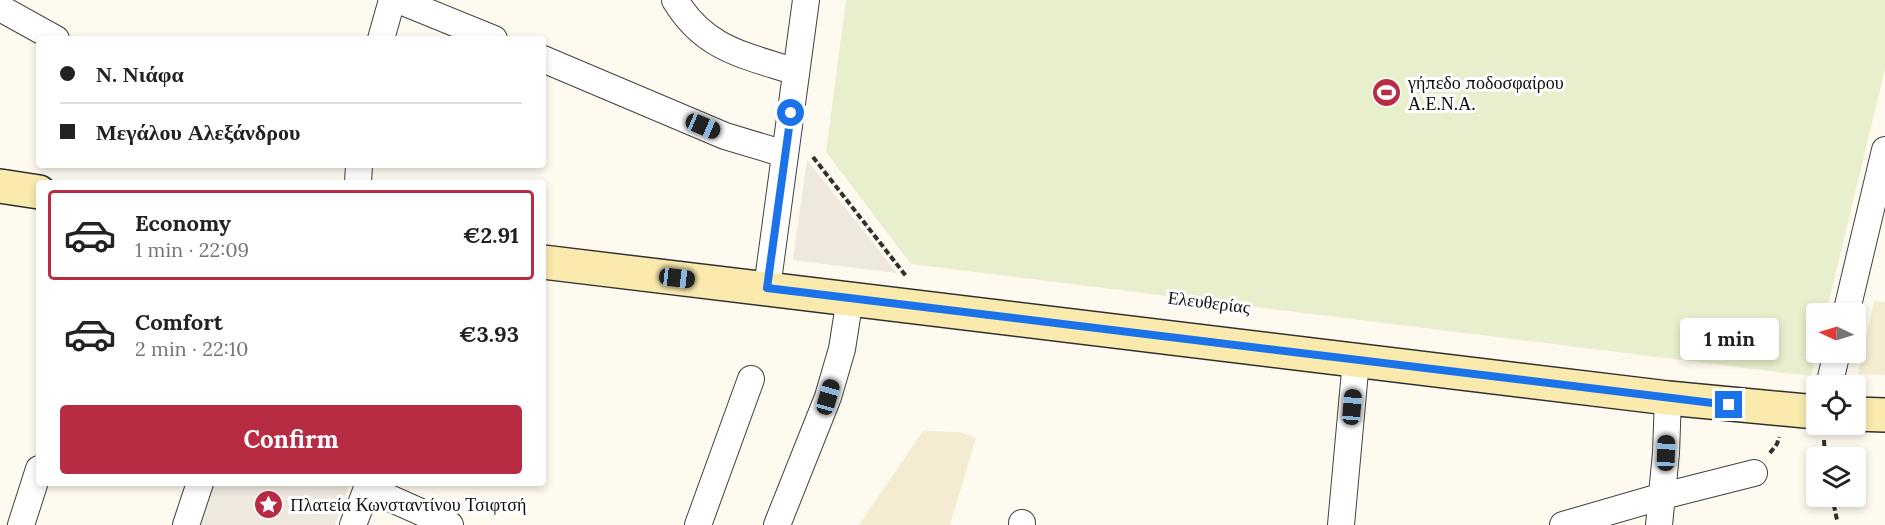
<!DOCTYPE html>
<html lang="en">
<head>
<meta charset="utf-8">
<style>
	:root { --surface:#fff; --page:#f2f2f2; --text:#222; --muted:#767676; --line:#e0e0e0; --accent:#b72c42 }
	body { margin:0; font-family:Lora,serif; background:var(--page); color:var(--text); height:100vh; display:flex; flex-direction:column; font-size:22px; white-space:nowrap }
	* { box-sizing:border-box; margin:0 }
	p { font-size:20px; color:var(--muted) }
	.icon { flex:none; width:33px; height:33px; fill:none; stroke:currentColor; stroke-width:2; stroke-linecap:round; stroke-linejoin:round }
	.map { position:relative; flex:1; overflow:hidden }
	.sheet { position:absolute; left:36px; top:180px; width:510px; height:306px; display:flex; flex-direction:column; background:var(--surface); border-radius:6px; box-shadow:0 3px 9px #0003 }
	.sheet>* { flex:none }
	.hud { position:absolute; left:36px; top:36px; width:510px; height:132px; border-radius:6px; box-shadow:0 3px 9px #0003; display:grid; align-content:center; height:132px; padding:0 24px; background:var(--surface) }
	.needle { width:39px; rotate:274deg }
	.buttons { position:absolute; left:1806px; top:303px; display:grid; gap:12px }
	.buttons a { display:grid; place-items:center; width:60px; height:60px; border-radius:6px; background:var(--surface); box-shadow:0 3px 9px #0003; font-size:30px }
	.end { position:absolute; width:27px; height:27px; margin:-14px; border:8px solid #1a73e8; background:#fff; box-shadow:0 0 0 3px #fff }
	.from { border-radius:50% }
	.bubble { position:absolute; height:42px; border-radius:6px; background:var(--surface); box-shadow:0 3px 9px #0003; font-size:20px; font-weight:800; line-height:42px; text-align:center }
	.car { position:absolute; width:18px; height:36px; margin:-18px -9px; border-radius:8px; box-shadow:0 0 4px 2px #0007; background:linear-gradient(#222 24%,#8ab4d8 0 40%,#222 0 76%,#8ab4d8 0 86%,#222 0) }
	.hud b { display:flex; align-items:center; gap:21px; height:57px; font-size:22px }
	.hud b+b { border-top:2px solid var(--line) }
	.hud i { width:15px; height:15px; background:var(--text) }
	ul { padding:10px 0 0; list-style:none }
	li { display:flex; align-items:center; gap:18px; height:90px; margin:0 12px 9px; padding:0 12px; border:3px solid transparent; border-radius:6px }
	li div { flex:1 }
	li b { display:block; font-size:22px }
	li em { font-style:normal; font-weight:800 }
	li.current { border-color:var(--accent) }
	li>.icon { width:54px; height:54px; stroke-width:1.5 }
	.cta { display:flex; gap:12px; margin-top:auto; padding:12px 24px }
	.cta a { flex:1; height:69px; border-radius:6px; background:var(--accent); color:#fff; font-size:24px; font-weight:800; line-height:69px; text-align:center }
	.map>svg:first-child { display:block }
	.farmland { fill:#f3ecd1 }
	.pitch { fill:#e7efcc }
	.plaza { fill:#eee8df }
	.lines { fill:none; stroke-linecap:round; stroke-linejoin:round }
	.street-casing { stroke:#414141; stroke-width:28 }
	.secondary-casing { stroke:#303030; stroke-width:36 }
	.path { stroke:#303030; stroke-width:4; stroke-dasharray:6 3; stroke-linecap:butt }
	.street { stroke:#fff; stroke-width:26 }
	.secondary { stroke:#fbeaae; stroke-width:33 }
	.route { stroke:#1a73e8; stroke-width:8 }
	.labels { text-anchor:middle; dominant-baseline:central; stroke-width:6; stroke-linejoin:round; paint-order:stroke }
	.poi-label { font-size:18px; fill:#0e0e0e; stroke:#fff; text-anchor:start }
	.street-label { font-size:18px; fill:#0e0e0e; stroke:#fff }
</style>
</head>
<body>
<div class="map">
<svg width="1885" height="525" viewBox="0 0 1885 525">
	<rect width="100%" height="100%" fill="#fefaef"/>
	<g class="farmland">
		<polygon points="1874,301 1885,302 1885,375 1858,374"/>
		<polygon points="923,431 960,432 976,438 950,525 859,525"/>
	</g>
	<polygon class="pitch" points="846,0 1885,0 1885,69 1826,313 1816,314 1817,353 1811,376 911,264 826,152"/>
	<g class="plaza">
		<polygon points="807,160 897,273 793,260"/>
		<polygon points="203,483 350,483 335,525 188,525"/>
	</g>
	<g class="lines">
		<defs>
			<g id="street">
				<polyline points="398,0 494,39"/>
				<path d="M675,0C705,50 745,55 796,72"/>
				<polyline points="0,8 56,39"/>
				<polyline points="381,39 392,0"/>
				<polyline points="543,59 725,136 785,154"/>
				<polyline points="358,183 359,165"/>
				<polyline points="767,288 806,0"/>
				<polyline points="1846,314 1885,150"/>
				<polyline points="1829,386 1837,352"/>
				<polyline points="367,488 450,525"/>
				<polyline points="21,525 39,469"/>
				<polyline points="186,525 200,483"/>
				<polyline points="353,525 369,483"/>
				<polyline points="698,525 751,379"/>
				<polyline points="777,525 828,397 842,349 850,298"/>
				<polyline points="1022,525 1022,523"/>
				<polyline points="1341,525 1356,360"/>
				<polyline points="1563,525 1663,496 1754,473"/>
				<polyline points="1659,525 1666,453 1668,398"/>
			</g>
			<g id="secondary">
				<polyline points="0,186 39,192"/>
				<polyline points="543,262 1668,398 1816,412"/>
				<polyline points="1856,414 1885,415"/>
			</g>
		</defs>
		<use href="#street" class="street-casing"/>
		<use href="#secondary" class="secondary-casing"/>
		<g class="path">
			<polyline points="813,157 906,276"/>
			<polyline points="1824,440 1825,458"/>
			<polyline points="1770,453 1777,444 1779,437"/>
			<polyline points="1832,496 1837,520"/>
		</g>
		<use href="#street" class="street"/>
		<use href="#secondary" class="secondary"/>
	</g>
	<g class="lines">
		<polyline class="route" points="791,113 767,288 1729,405"/>
	</g>
	<defs>
		<symbol id="stadium-disc" viewBox="-11 -11 22 22"><circle r="9.5" fill="#b72c42" stroke="#fff"/><path d="M0-5a6.5 5 0 1 0 0 10a6.5 5 0 1 0 0-10ZM-3.5-1.8h7v3.6h-7Z" fill="#fff"/></symbol>
		<symbol id="sight-disc" viewBox="-11 -11 22 22"><circle r="9.5" fill="#b72c42" stroke="#fff"/><path d="M0-6L1.8-2.2L6-1.7L2.9 1.2L3.7 5.4L0 3.3L-3.7 5.4L-2.9 1.2L-6-1.7L-1.8-2.2Z" fill="#fff"/></symbol>
	</defs>
	<g fill-rule="evenodd">
		<use href="#stadium-disc" x="1370" y="76" width="33" height="33"/>
		<use href="#sight-disc" x="252" y="488" width="33" height="33"/>
	</g>
	<g class="labels">
		<g class="poi-label">
			<text x="1408" y="82">γήπεδο ποδοσφαίρου<tspan x="1408" dy="21">Α.Ε.Ν.Α.</tspan></text>
			<text x="290" y="504">Πλατεία Κωνσταντίνου Τσιφτσή</text>
		</g>
		<g class="street-label">
			<text transform="translate(1209 302) rotate(7)">Ελευθερίας</text>
		</g>
	</g>
</svg>
<div class="buttons">
<a><svg class="needle" viewBox="-14 -14 28 28"><path d="M0-13l5 13h-10z" fill="#e53935"/><path d="M0 13l5-13h-10z" fill="#767676"/></svg></a>
<a><svg class="icon" aria-label="locate" viewBox="0 0 24 24"><circle cx="12" cy="12" r="6"/><path d="M12 2v4M12 18v4M2 12h4M18 12h4"/></svg></a>
<a><svg class="icon" aria-label="layers" viewBox="0 0 24 24"><path d="M12 4l9 5-9 5-9-5zM3 14l9 5 9-5"/></svg></a>
</div>
<i class="end from" style="left:791px;top:113px"></i>
<i class="end" style="left:1729px;top:405px"></i>
<div class="bubble" style="left:1680px;top:318px;width:99px">1 min</div>
<i class="car" style="left:703px;top:126px;rotate:113deg"></i>
<i class="car" style="left:677px;top:278px;rotate:97deg"></i>
<i class="car" style="left:828px;top:397px;rotate:16deg"></i>
<i class="car" style="left:1352px;top:407px;rotate:5deg"></i>
<i class="car" style="left:1666px;top:453px;rotate:2deg"></i>
<div class="hud">
<b><i class="from"></i>Ν. Νιάφα</b>
<b><i></i>Μεγάλου Αλεξάνδρου</b>
</div>
<section class="sheet">
<ul>
<li class="current"><svg class="icon" aria-label="car" viewBox="0 0 24 24"><path d="M5 17H2v-5l4-1 3-4h7l3 4 3 1v5h-3M9 17h6M6 11h13"/><circle cx="7" cy="17" r="2"/><circle cx="17" cy="17" r="2"/></svg><div><b>Economy</b><p>1 min · 22:09</p></div><em>€2.91</em></li>
<li><svg class="icon" aria-label="car" viewBox="0 0 24 24"><path d="M5 17H2v-5l4-1 3-4h7l3 4 3 1v5h-3M9 17h6M6 11h13"/><circle cx="7" cy="17" r="2"/><circle cx="17" cy="17" r="2"/></svg><div><b>Comfort</b><p>2 min · 22:10</p></div><em>€3.93</em></li>
</ul>
<div class="cta"><a>Confirm</a></div>
</section>
</div>
</body>
</html>
